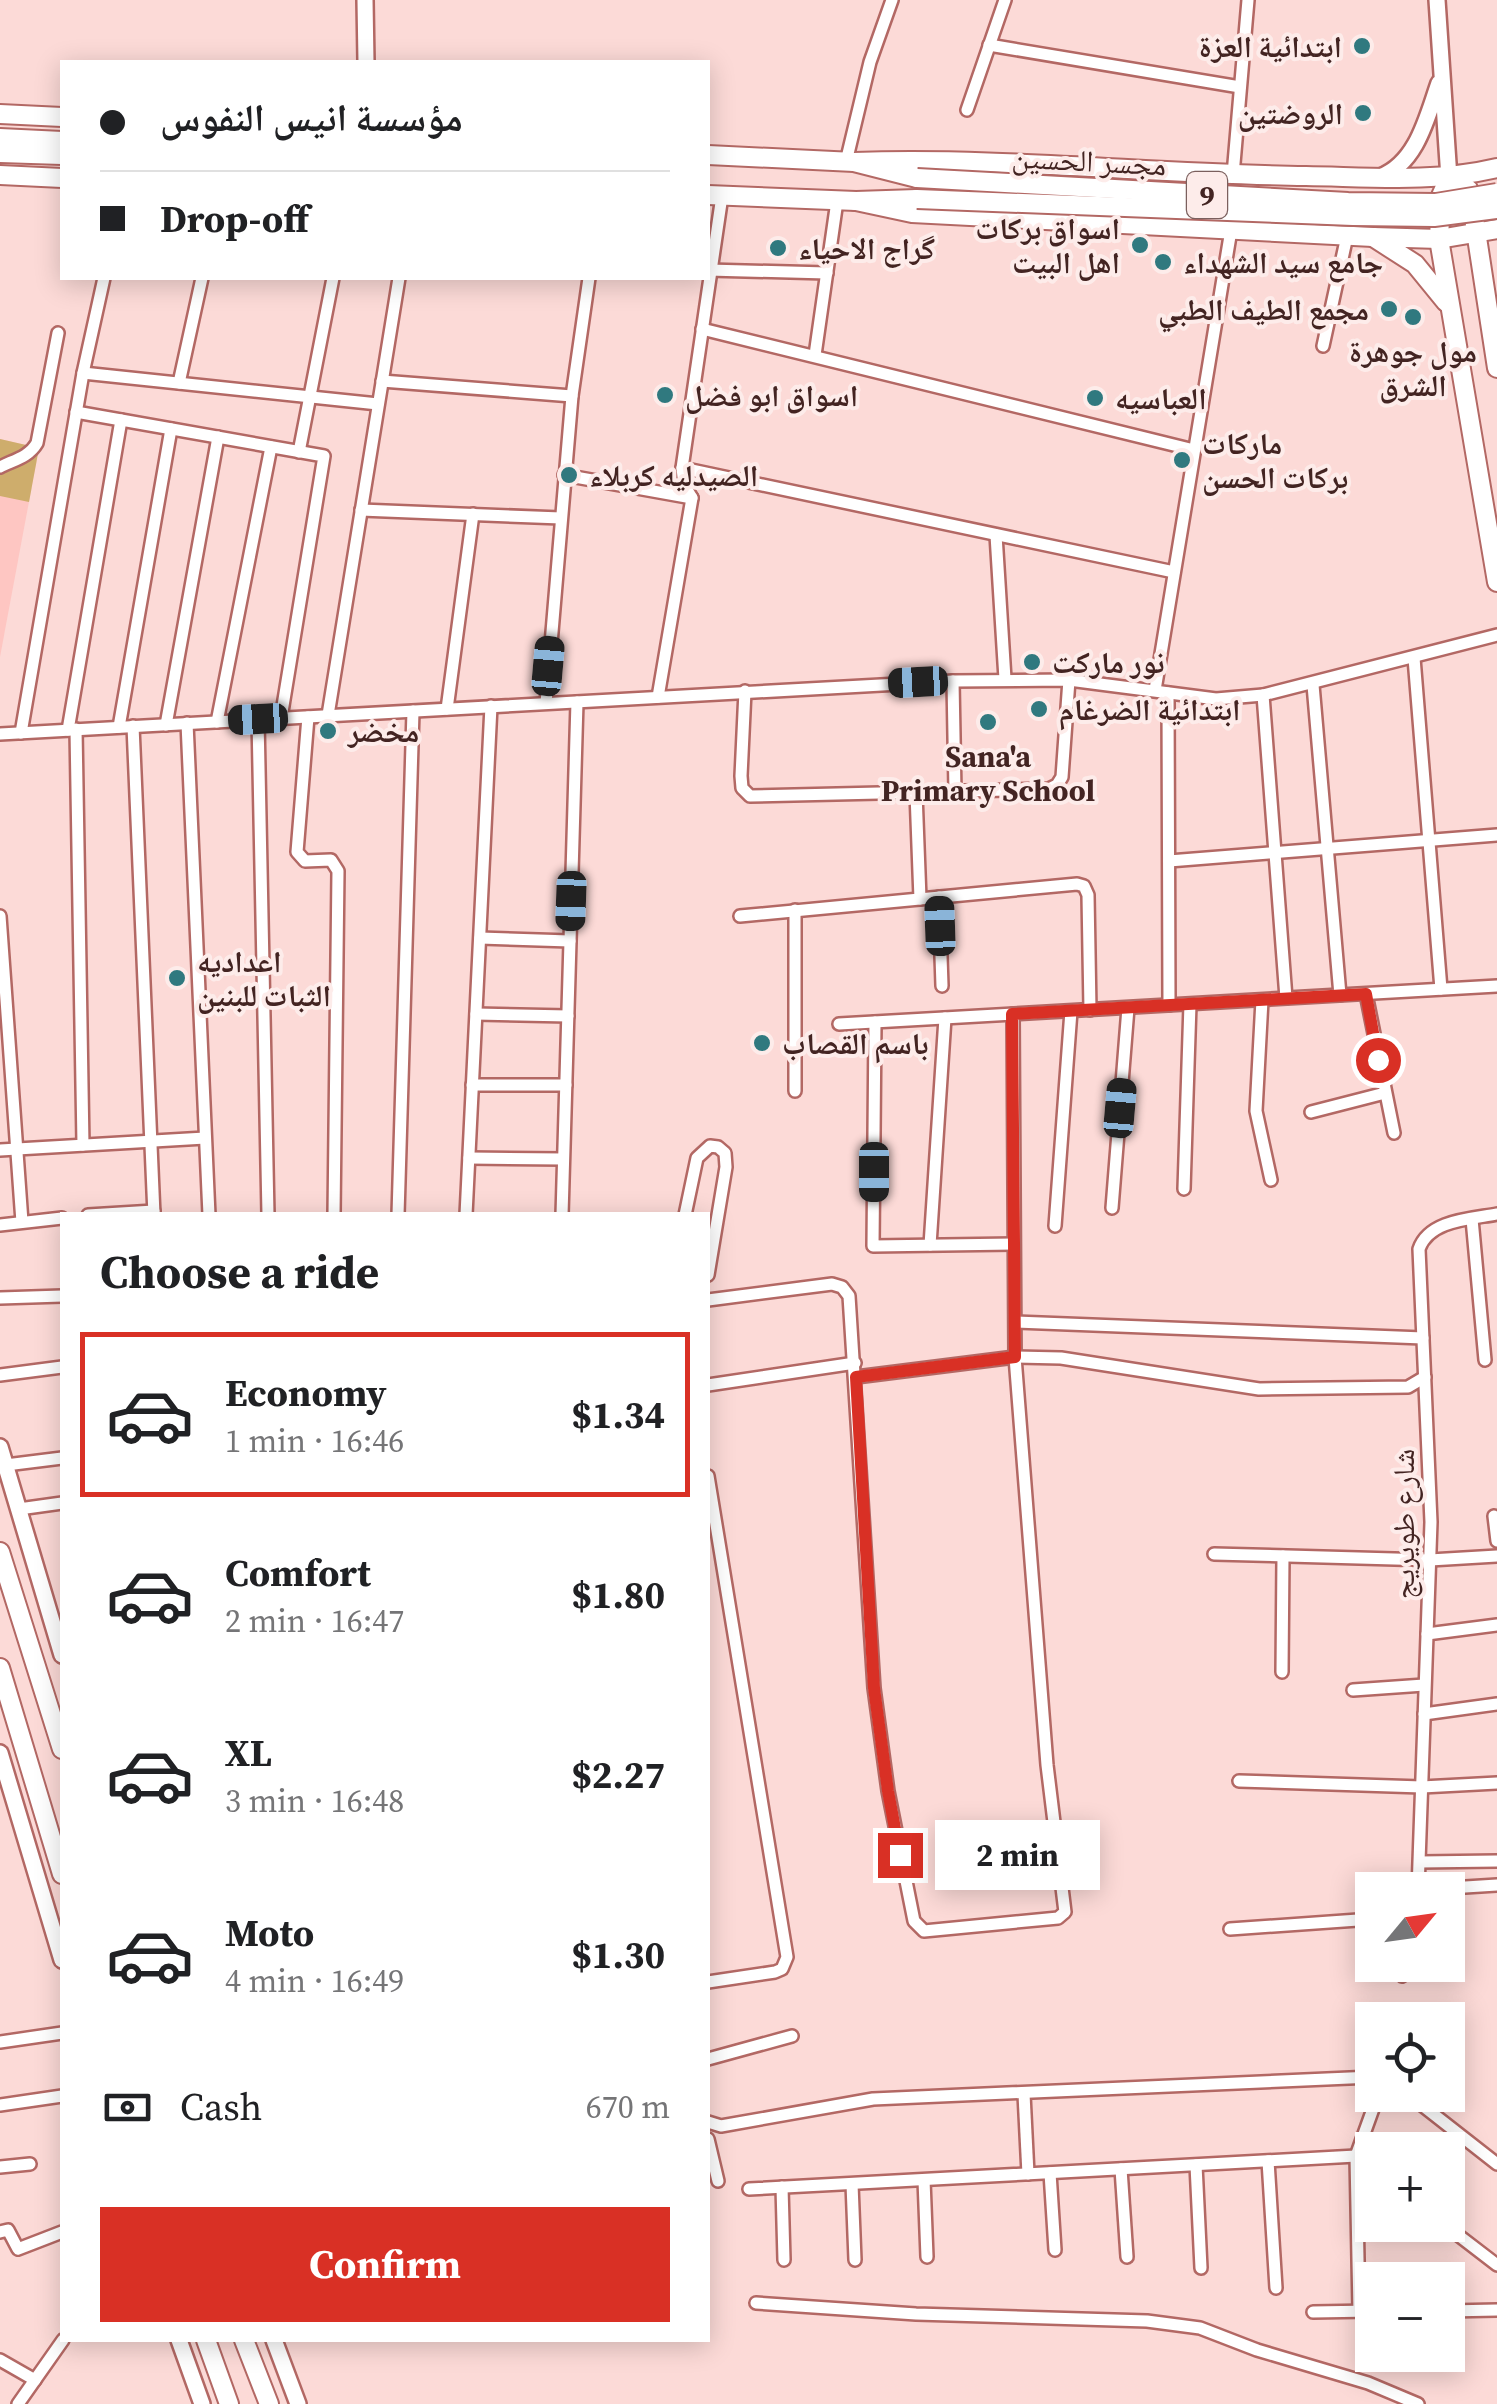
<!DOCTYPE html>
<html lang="en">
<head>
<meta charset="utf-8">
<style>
	:root { --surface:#fff; --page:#f6f6f6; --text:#202124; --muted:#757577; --line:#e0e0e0; --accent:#d93025 }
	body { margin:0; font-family:"Source Serif 4","Noto Naskh Arabic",serif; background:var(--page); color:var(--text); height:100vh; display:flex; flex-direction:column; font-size:38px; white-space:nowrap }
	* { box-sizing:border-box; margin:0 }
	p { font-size:32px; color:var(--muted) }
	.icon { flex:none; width:55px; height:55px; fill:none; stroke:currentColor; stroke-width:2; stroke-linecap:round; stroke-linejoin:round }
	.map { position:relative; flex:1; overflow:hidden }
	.sheet { position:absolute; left:60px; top:1212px; width:650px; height:1130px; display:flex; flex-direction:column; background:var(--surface); border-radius:0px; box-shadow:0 5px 25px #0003 }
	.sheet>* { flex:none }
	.top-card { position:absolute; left:60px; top:60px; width:650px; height:220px; border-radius:0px; box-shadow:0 5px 25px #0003; display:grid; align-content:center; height:220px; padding:0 40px; background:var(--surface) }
	.needle { width:65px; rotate:61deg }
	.tools { position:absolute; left:1355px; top:1872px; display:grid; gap:20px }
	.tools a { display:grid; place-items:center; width:110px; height:110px; border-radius:0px; background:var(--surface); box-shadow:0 5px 25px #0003; font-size:50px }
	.end { position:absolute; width:45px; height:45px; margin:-22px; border:12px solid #d93025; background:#fff; box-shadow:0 0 0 5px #fff }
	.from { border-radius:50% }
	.bubble { position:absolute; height:70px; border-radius:0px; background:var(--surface); box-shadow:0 5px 25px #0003; font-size:32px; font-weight:700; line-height:70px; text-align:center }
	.car { position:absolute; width:30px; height:60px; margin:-30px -15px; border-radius:12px; box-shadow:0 0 8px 2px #0007; background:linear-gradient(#222 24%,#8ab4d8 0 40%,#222 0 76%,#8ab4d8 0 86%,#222 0) }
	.top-card b { display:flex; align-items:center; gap:35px; height:95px; font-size:38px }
	.top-card b+b { border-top:2px solid var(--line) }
	.top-card i { width:25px; height:25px; background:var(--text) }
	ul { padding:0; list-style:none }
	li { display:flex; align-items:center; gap:30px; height:165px; margin:0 20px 15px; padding:0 20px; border:5px solid transparent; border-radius:0px }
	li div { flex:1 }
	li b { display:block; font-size:38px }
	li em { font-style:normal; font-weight:700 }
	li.on { border-color:var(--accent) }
	li>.icon { width:90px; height:90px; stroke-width:1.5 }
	h2 { padding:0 40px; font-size:45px; line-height:120px }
	.pay { display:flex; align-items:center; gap:25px; height:110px; padding:0 40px; font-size:38px }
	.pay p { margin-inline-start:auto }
	.cta { display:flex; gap:20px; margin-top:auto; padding:20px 40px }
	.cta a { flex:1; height:115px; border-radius:0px; background:var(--accent); color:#fff; font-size:40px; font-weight:700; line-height:115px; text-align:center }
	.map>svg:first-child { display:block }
	.built { fill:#fec6c2 }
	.green { fill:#cead6c }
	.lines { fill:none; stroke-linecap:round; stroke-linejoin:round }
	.minor-casing { stroke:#b36864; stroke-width:16 }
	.secondary-casing { stroke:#b36864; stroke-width:20 }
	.primary-casing { stroke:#b36864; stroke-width:22 }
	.trunk-casing { stroke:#b36864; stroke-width:22 }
	.minor { stroke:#fff; stroke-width:11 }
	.secondary { stroke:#fff; stroke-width:15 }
	.primary { stroke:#fff; stroke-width:18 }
	.trunk { stroke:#fff; stroke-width:18 }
	.trunk-bridge-casing { stroke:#b36864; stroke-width:22; stroke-linecap:butt }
	.trunk-bridge { stroke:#fff; stroke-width:18 }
	.route { stroke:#d93025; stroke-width:12 }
	.poi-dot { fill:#30797f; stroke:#fdecea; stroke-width:4 }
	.labels { text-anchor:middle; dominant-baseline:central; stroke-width:8; stroke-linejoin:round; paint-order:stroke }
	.shield { fill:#fdecea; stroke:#7b605e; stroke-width:2.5 }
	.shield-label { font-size:28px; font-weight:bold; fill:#432422 }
	.poi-label { font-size:30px; font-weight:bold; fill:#432422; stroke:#fdecea; text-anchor:start }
	.street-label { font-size:30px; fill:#432422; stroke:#fdecea }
</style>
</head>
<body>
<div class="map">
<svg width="1497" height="2404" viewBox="0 0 1497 2404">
	<rect width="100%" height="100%" fill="#fcdad7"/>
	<polygon class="built" points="0,439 39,448 0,657"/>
	<polygon class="green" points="0,439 39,448 29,502 0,496"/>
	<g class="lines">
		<defs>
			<g id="minor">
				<polyline points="989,45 1240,87"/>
				<polyline points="967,110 1005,0"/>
				<polyline points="846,162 870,62 892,0"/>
				<polyline points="1233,175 1248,0"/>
				<polyline points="708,270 827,273"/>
				<polyline points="702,329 1194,450"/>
				<polyline points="1323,346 1347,236"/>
				<polyline points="815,355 837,201"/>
				<polyline points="83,373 378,404"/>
				<polyline points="382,381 572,396"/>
				<polyline points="179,383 202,278"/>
				<polyline points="76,412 324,456 281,718"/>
				<polyline points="299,452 333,278"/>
				<path d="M0,467C14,460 29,457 37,443L58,333"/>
				<polyline points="682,468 1174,572"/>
				<polyline points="564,475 692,498"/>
				<polyline points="361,510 561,518"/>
				<polyline points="996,535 1005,679"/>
				<polyline points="1414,658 1441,989"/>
				<polyline points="953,681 955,792"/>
				<polyline points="1313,685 1340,995"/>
				<polyline points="1155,690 1231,230"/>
				<polyline points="745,691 741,776 742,788 750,796 1049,789 1057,785 1062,777 1069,680"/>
				<polyline points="1168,693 1169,1005"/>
				<polyline points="1263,695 1286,998"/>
				<polyline points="658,697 692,498 684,485 682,468 722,196"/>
				<polyline points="546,703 572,396 589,278"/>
				<polyline points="447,709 473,514"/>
				<polyline points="328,715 399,278"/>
				<polyline points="308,717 297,852 305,861 331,860 338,871 334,1215"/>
				<polyline points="258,719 268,1215"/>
				<polyline points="217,722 271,447"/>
				<polyline points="187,723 209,1215"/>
				<polyline points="166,725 218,437"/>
				<polyline points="133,726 154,1215"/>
				<polyline points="119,727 171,429"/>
				<polyline points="76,729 83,1145"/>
				<polyline points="68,730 121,420"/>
				<polyline points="21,733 83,373 104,278"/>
				<polyline points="0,734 953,681 1069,680 1216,699 1263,695 1497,635"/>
				<polyline points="916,793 920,899"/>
				<polyline points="1169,861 1497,835"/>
				<polyline points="939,897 942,986"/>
				<polyline points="0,916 22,1222"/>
				<polyline points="740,916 1077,884 1084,886 1088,895 1090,1010"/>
				<polyline points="480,938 570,941"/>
				<polyline points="1366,994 1394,1133"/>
				<polyline points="1262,1000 1256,1111 1271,1180"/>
				<polyline points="476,1014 568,1016"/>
				<polyline points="875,1022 873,1246 1014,1244"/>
				<polyline points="839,1024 1497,986"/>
				<polyline points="472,1085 566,1085"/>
				<polyline points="795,1091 795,910"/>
				<polyline points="1311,1112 1385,1093"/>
				<polyline points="0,1150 205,1138"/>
				<polyline points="469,1158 563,1159"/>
				<polyline points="1184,1189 1190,1004"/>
				<polyline points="1112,1208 1128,1008"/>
				<polyline points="88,1215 154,1211"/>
				<polyline points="398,1215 413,711"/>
				<polyline points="466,1215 491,706"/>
				<polyline points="562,1215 577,702"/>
				<polyline points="685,1215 697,1158 710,1146 718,1147 725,1153 726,1167 708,1275"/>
				<polyline points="1472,1219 1485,1360"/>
				<polyline points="0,1225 62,1218"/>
				<polyline points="1055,1226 1071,1011"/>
				<polyline points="930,1245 945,1018"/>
				<polyline points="0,1298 62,1296"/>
				<polyline points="708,1300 832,1284 842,1287 849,1296 874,1688 888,1791 914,1921 924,1931 1058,1918 1065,1912 1047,1765 1015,1357 1013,1014"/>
				<polyline points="1015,1322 1423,1338"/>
				<polyline points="0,1375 62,1367"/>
				<polyline points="856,1377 1015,1357 1061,1358 1259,1389 1408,1387 1425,1377"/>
				<polyline points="708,1385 855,1363"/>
				<polyline points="6,1465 62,1458"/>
				<polyline points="708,1476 787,1957 782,1969 775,1972 708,1982"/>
				<polyline points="19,1509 62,1503"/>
				<polyline points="1494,1516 1497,1541"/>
				<polyline points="1214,1554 1430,1560 1497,1556"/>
				<polyline points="1427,1634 1497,1625"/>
				<polyline points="1282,1672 1283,1556"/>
				<polyline points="1353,1690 1424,1685"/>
				<polyline points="1424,1714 1497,1704"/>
				<polyline points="1239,1781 1422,1787 1497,1783"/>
				<polyline points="1420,1862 1497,1861"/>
				<path d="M1418,1890L1431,1522L1419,1249C1429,1220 1470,1219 1497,1214"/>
				<polyline points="1418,1890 1497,1885"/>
				<polyline points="1230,1929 1372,1919"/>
				<polyline points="1402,1976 1407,1965"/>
				<polyline points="0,2042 62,2033"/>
				<polyline points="708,2059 792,2036"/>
				<polyline points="1024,2094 1028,2174"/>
				<polyline points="1409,2095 1497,2164"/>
				<polyline points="0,2105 62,2096"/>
				<polyline points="708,2122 721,2126 873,2099 1372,2077"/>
				<polyline points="708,2139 718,2181"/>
				<polyline points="1268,2161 1276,2288"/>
				<polyline points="1196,2165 1201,2268"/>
				<polyline points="0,2167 30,2164"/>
				<polyline points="1121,2169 1127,2257"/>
				<polyline points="1050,2173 1055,2250"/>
				<polyline points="924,2180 927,2257"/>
				<polyline points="852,2184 855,2260"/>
				<polyline points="782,2187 784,2260"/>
				<polyline points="749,2189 1356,2156 1372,2169"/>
				<polyline points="1445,2225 1497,2265"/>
				<polyline points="0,2232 8,2230 18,2249 62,2232"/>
				<polyline points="756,2303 916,2314 1147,2321 1200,2328 1257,2350 1368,2383 1418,2404"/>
				<polyline points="1359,2311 1356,2156 1378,2095"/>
				<polyline points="1448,2311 1497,2310"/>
				<polyline points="1313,2312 1372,2311"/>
				<polyline points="0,2360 35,2380"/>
				<polyline points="18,2404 63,2340"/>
			</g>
			<g id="secondary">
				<polyline points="365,0 366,62"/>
				<polyline points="1437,0 1449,178"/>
				<path d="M1380,177C1417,163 1427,117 1439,83"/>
				<polyline points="0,1447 62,1655"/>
				<polyline points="0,1753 62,1960"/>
				<polyline points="179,2340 202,2404"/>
				<polyline points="274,2340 298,2404"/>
			</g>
			<g id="primary">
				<polyline points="1373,237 1415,264 1446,302"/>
				<polyline points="1497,368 1472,205 1468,189 1449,178 1441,196 1439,239 1497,582"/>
			</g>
			<g id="trunk">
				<polyline points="0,114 62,117"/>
				<polyline points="0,138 62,141"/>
				<polyline points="0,153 62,155"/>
				<polyline points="708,155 854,162 917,178"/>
				<path d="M854,162C1004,157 1156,174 1306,176C1370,177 1434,183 1497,168"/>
				<polyline points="0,175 62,178"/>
				<polyline points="708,195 856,201 917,199"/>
				<polyline points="856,201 912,213 1373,237 1439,239 1497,229"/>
				<polyline points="0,1552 62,1749"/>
				<polyline points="0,1668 62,1874"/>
				<polyline points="206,2340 229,2404"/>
				<polyline points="244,2340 269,2404"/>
			</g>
		</defs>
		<use href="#minor" class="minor-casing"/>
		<use href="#secondary" class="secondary-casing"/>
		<use href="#primary" class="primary-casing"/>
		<use href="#trunk" class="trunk-casing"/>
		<use href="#minor" class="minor"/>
		<use href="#secondary" class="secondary"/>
		<use href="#primary" class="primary"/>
		<use href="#trunk" class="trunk"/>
		<defs>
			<g id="trunk-bridge">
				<polyline points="917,178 1348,202 1436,203 1497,193"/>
				<polyline points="917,199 1353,216 1434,217 1497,209"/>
			</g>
		</defs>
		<use href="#trunk-bridge" class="trunk-bridge-casing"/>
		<use href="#trunk-bridge" class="trunk-bridge"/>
	</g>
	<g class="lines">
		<polyline class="route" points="900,1855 888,1791 874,1688 856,1377 1015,1357 1012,1014 1366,994 1378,1060"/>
	</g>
	<g class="poi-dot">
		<circle cx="1362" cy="46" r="10"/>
		<circle cx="1363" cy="113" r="10"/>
		<circle cx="1140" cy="245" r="10"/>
		<circle cx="778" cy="248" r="10"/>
		<circle cx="1163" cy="262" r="10"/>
		<circle cx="1389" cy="309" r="10"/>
		<circle cx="1413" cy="317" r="10"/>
		<circle cx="665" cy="395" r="10"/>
		<circle cx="1095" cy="398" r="10"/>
		<circle cx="1182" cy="460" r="10"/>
		<circle cx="569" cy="475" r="10"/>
		<circle cx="1032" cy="662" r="10"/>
		<circle cx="1039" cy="709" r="10"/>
		<circle cx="988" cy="722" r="10"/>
		<circle cx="328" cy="731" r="10"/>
		<circle cx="177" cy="978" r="10"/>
		<circle cx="762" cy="1043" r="10"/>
	</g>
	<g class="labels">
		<rect class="shield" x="1187" y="172" width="40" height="46" rx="8"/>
		<g class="shield-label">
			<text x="1207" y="195">9</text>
		</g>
		<g class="poi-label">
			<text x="1342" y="46" text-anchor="end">ابتدائية العزة</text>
			<text x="1343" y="113" text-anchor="end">الروضتين</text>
			<text x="1120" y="228" text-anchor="end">اسواق بركات<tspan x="1120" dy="34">اهل البيت</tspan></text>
			<text x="798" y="248">گراج الاحياء</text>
			<text x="1183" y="262">جامع سيد الشهداء</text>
			<text x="1369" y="309" text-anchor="end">مجمع الطيف الطبي</text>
			<text x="1413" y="351" text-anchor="middle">مول جوهرة<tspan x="1413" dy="34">الشرق</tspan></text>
			<text x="685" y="395">اسواق ابو فضل</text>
			<text x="1115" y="398">العباسيه</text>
			<text x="1202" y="443">ماركات<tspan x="1202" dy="34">بركات الحسن</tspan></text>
			<text x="589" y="475">الصيدليه كربلاء</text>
			<text x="1052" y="662">نور ماركت</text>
			<text x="1059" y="709">ابتدائية الضرغام</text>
			<text x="348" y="731">مخضر</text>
			<text x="988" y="756" text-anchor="middle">Sana'a<tspan x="988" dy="34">Primary School</tspan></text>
			<text x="197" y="961">اعداديه<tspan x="197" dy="34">الثبات للبنين</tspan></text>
			<text x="782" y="1043">باسم القصاب</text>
		</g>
		<g class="street-label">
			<text transform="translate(1089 161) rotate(3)">مجسر الحسين</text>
			<text transform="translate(1403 1524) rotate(-90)">شارع طويريج</text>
		</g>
	</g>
</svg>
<div class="tools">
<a><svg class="needle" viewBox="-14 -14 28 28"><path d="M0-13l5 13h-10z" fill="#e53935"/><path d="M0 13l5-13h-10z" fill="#757577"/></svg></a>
<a><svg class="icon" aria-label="locate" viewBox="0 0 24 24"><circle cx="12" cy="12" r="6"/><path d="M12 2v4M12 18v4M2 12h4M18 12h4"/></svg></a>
<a>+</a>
<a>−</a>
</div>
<i class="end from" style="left:1378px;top:1060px"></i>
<i class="end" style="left:900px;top:1855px"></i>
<div class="bubble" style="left:935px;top:1820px;width:165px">2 min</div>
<i class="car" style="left:548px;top:666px;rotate:5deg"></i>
<i class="car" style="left:918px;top:682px;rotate:267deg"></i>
<i class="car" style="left:258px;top:719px;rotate:267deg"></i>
<i class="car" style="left:571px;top:901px;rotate:182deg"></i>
<i class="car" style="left:940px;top:926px;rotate:358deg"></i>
<i class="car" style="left:1120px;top:1108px;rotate:5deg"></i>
<i class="car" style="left:874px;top:1172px;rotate:180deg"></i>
<div class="top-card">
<b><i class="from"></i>مؤسسة انيس النفوس</b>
<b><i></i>Drop-off</b>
</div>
<section class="sheet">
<h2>Choose a ride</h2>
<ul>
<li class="on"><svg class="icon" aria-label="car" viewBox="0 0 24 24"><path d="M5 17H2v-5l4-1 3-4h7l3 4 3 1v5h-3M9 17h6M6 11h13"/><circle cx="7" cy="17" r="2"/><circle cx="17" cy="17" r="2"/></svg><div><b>Economy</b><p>1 min · 16:46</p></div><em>$1.34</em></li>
<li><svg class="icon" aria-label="car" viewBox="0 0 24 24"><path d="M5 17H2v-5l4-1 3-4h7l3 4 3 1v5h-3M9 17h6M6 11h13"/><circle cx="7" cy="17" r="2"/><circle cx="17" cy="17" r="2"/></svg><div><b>Comfort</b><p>2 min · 16:47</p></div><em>$1.80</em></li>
<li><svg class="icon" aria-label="car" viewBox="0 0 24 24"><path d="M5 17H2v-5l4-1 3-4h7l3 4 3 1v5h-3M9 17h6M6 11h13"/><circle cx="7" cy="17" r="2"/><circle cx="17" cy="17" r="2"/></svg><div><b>XL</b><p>3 min · 16:48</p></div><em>$2.27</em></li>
<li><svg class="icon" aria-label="car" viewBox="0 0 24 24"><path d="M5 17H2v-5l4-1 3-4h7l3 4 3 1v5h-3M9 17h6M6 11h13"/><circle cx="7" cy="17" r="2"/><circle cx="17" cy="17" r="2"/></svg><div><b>Moto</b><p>4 min · 16:49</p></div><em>$1.30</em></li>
</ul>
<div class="pay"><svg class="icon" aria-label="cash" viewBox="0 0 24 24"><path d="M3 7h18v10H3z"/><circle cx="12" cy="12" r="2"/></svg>Cash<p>670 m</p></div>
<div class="cta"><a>Confirm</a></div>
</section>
</div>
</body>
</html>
